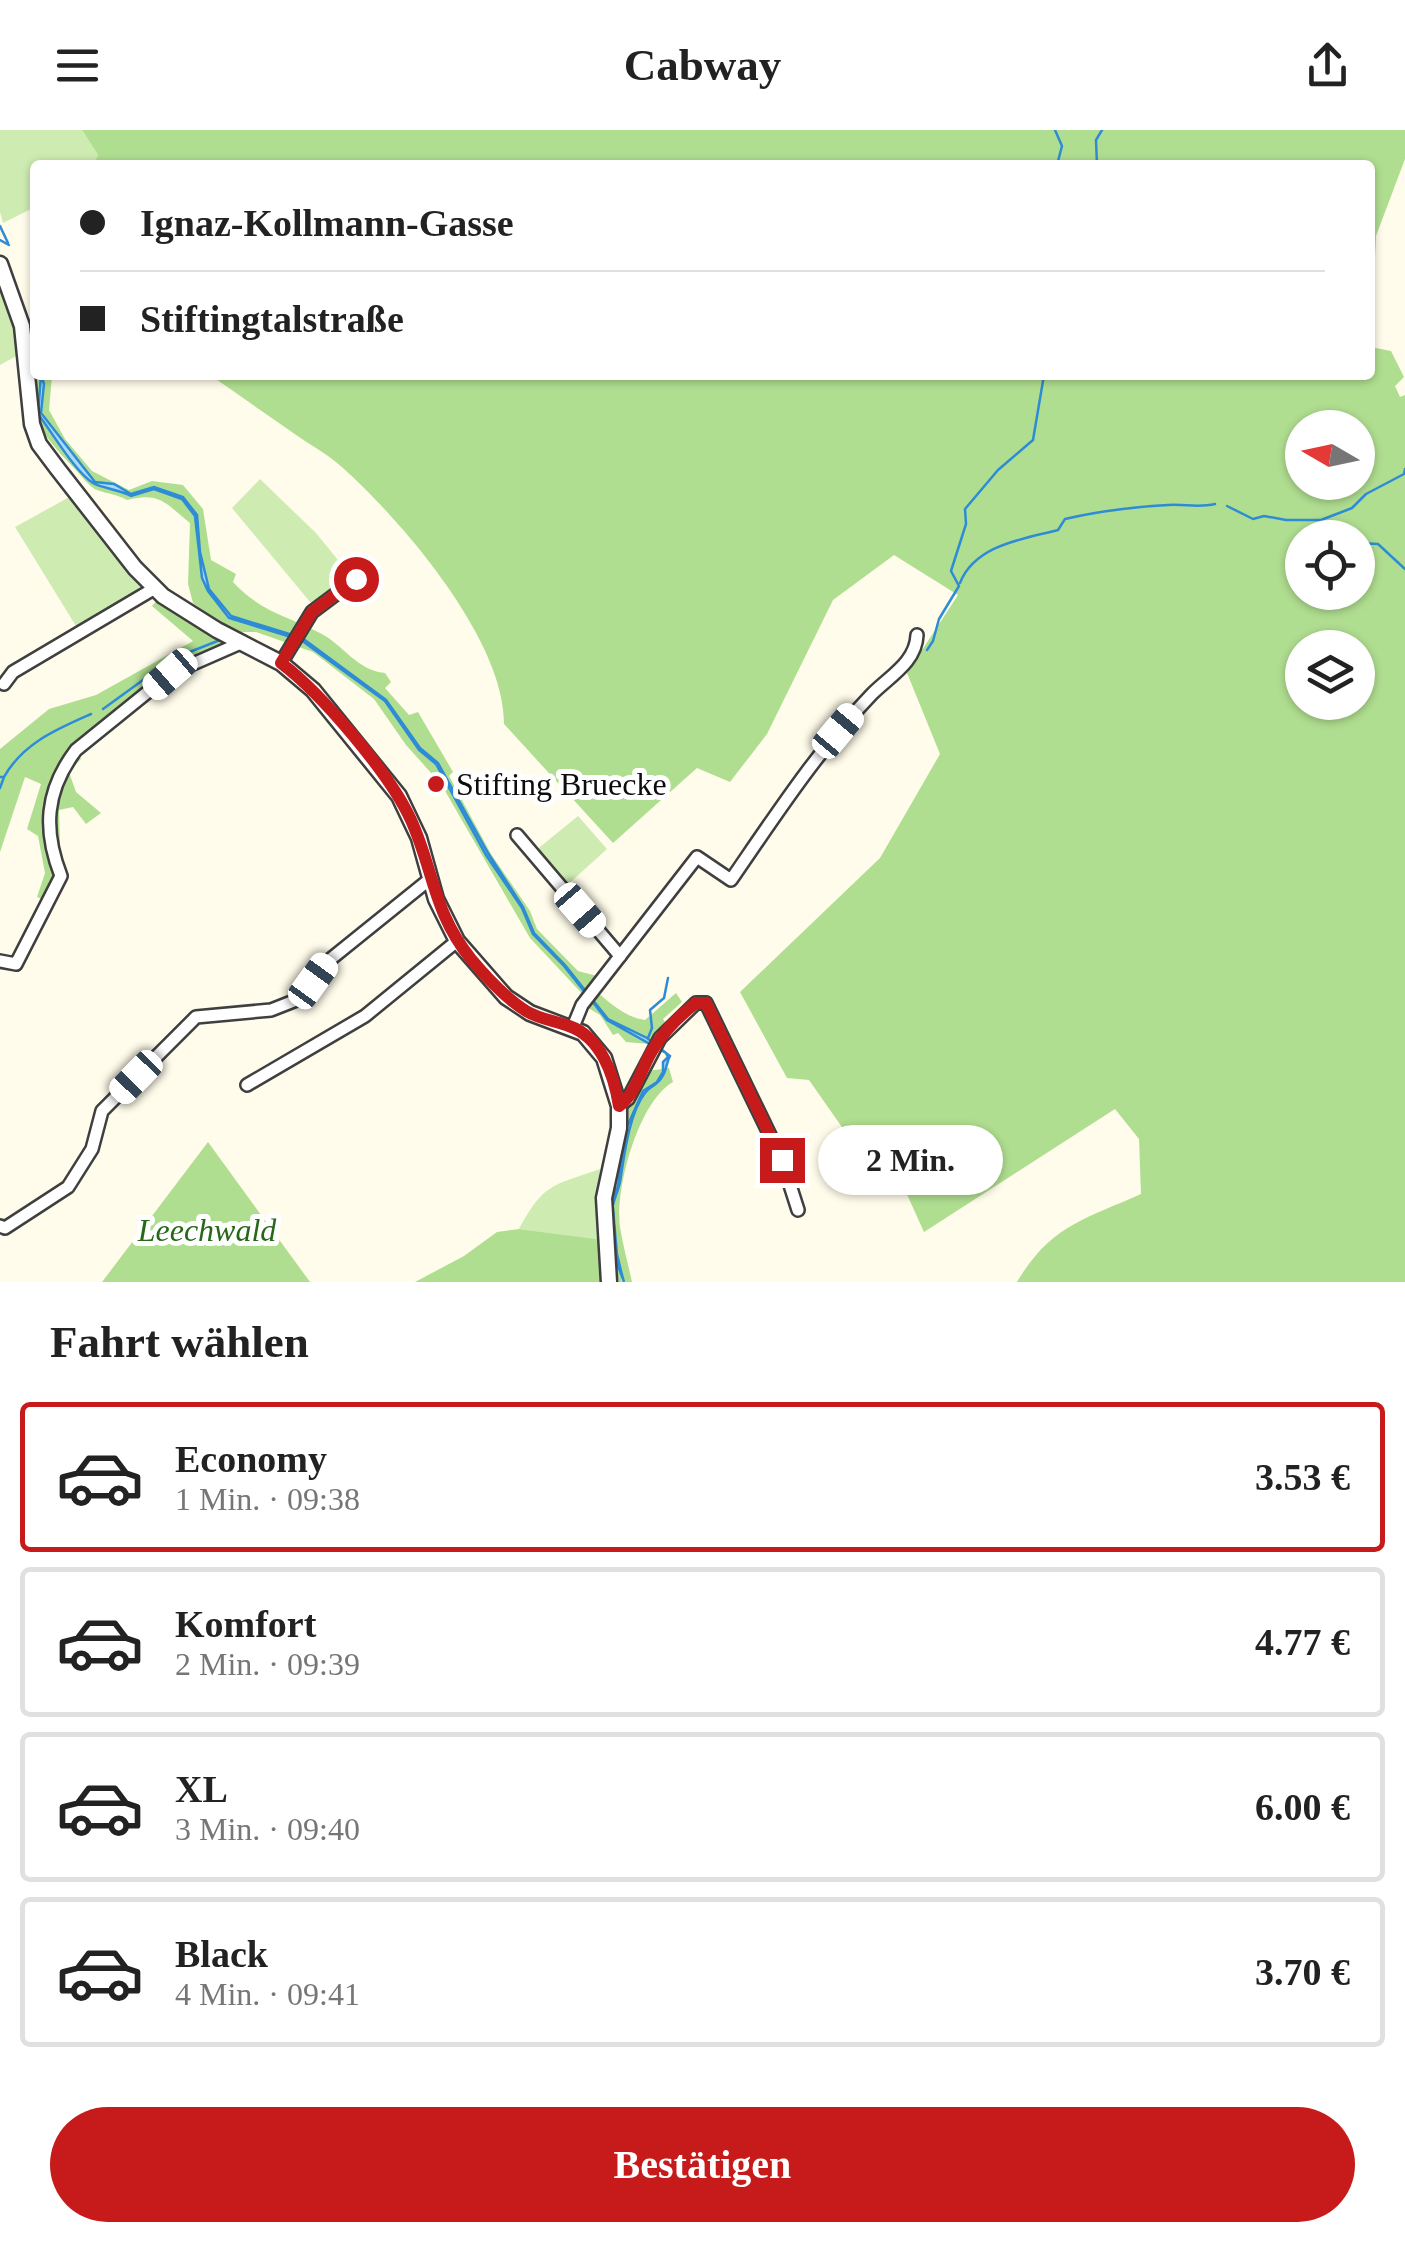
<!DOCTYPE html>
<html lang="de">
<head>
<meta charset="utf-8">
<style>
	:root { --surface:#fff; --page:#f6f6f6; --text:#222; --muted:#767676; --line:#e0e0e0; --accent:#c61a1b }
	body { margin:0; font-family:Georgia,serif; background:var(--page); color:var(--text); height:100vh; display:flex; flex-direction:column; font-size:38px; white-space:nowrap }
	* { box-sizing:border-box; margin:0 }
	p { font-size:32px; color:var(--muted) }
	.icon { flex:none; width:55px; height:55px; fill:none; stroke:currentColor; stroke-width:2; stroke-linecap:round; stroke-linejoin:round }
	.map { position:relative; height:1152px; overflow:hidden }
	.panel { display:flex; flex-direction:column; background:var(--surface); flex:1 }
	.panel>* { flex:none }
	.top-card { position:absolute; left:30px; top:30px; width:1345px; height:220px; border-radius:10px; box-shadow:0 2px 8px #0004; display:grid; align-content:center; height:220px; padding:0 50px; background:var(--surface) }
	.needle { width:65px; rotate:279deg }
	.controls { position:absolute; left:1285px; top:280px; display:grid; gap:20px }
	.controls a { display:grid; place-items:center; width:90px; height:90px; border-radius:50%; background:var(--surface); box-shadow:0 2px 8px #0004; font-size:50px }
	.end { position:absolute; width:45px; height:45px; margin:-22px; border:12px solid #c61a1b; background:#fff; box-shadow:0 0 0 5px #fff }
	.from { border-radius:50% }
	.bubble { position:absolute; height:70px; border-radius:35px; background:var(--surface); box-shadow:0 2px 8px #0004; font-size:32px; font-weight:700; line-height:70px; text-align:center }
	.car { position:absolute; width:30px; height:60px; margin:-30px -15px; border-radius:12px; box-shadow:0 0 8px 2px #0007; background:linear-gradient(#fff 24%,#345 0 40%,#fff 0 76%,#345 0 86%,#fff 0) }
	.top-card b { display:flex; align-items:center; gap:35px; height:95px; font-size:38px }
	.top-card b+b { border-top:2px solid var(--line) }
	.top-card i { width:25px; height:25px; background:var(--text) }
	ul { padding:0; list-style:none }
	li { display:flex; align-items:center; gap:30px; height:150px; margin:0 20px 15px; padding:0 30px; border:5px solid var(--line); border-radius:10px }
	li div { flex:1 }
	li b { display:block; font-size:38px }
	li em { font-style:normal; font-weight:700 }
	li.current { border-color:var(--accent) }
	li>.icon { width:90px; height:90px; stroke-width:1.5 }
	h2 { padding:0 50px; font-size:45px; line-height:120px }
	.primary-button { display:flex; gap:20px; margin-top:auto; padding:20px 50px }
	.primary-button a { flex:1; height:115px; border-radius:60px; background:var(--accent); color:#fff; font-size:40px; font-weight:700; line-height:115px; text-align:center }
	header { display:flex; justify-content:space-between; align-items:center; height:130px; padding:0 50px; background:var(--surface); font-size:45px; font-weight:700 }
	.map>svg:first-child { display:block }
	.green { fill:#ceecb2 }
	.forest { fill:#b0de90; fill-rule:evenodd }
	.water { fill:#acdafb; stroke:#2e8cd7; stroke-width:2.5 }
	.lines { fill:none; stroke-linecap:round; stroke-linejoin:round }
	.stream { stroke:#2e8cd7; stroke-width:2.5 }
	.minor-casing { stroke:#3f3f3f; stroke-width:16 }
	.tertiary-casing { stroke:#3f3f3f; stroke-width:19 }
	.minor { stroke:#fff; stroke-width:11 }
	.tertiary { stroke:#fff; stroke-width:14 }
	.route { stroke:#c61a1b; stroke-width:12 }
	.poi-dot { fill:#c61a1b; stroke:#fff; stroke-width:4 }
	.labels { text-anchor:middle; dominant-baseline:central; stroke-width:10; stroke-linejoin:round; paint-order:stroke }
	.poi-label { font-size:32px; fill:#0c0c0c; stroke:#fff; text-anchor:start }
	.park-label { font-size:32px; font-style:italic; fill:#256818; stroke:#fff }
</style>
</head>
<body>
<header><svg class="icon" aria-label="menu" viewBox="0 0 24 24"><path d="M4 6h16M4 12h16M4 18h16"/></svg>Cabway<svg class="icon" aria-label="share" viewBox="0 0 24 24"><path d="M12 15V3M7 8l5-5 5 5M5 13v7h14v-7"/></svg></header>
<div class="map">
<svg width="1405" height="1152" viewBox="0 0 1405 1152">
	<rect width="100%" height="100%" fill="#fffceb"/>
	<g class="green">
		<polygon points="0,0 82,0 98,25 93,35 35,35 35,77 3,93 0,82"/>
		<polygon points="0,149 15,190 20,224 0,235"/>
		<polygon points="260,349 316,403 347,441 348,447 315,474 310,472 232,378"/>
		<polygon points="73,365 141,454 135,466 76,496 15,397"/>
		<polygon points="578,686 607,719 565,757 535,721"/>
		<path d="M600,1039L598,1110L519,1099C544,1053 552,1056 600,1039Z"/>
	</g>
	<g class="forest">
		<path d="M82,0H1405V29L1376,106L1371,217L1391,221L1404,247L1395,256L1400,267L1405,265V1152H1017C1050,1096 1085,1089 1141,1064L1139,1009L1115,979L924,1102L880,1005L844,1000L809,950L787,948L740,862L880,728L940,624L907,543L958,465L894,425L833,470L767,604L730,652L697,638L613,713L504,594C505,511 403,392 343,338C330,326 314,317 299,307C269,286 240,266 210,245H1370V35H93L98,25ZM1302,298H1358V352H1302ZM1302,408H1358V462H1302ZM1302,518H1358V572H1302Z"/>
		<path d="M35,228V245H41L38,284C52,302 75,342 93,353C101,357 118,359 130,366L154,359L182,369L195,385L198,423L208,461L230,488L301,510L385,571L419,620L436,634L486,725L522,778L533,804L564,836L607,890L649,914L626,912L618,903L613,905L600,885L585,876L588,870L530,808L441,654L406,615L374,569L313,522L256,502H243L223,517L168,539L112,587L71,616L81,629L69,642L76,662L101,683L86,694L73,677L59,680L60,715L47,718L55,745L45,770L37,767L45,743L38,706L27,699L41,654L25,647L0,722V619L49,579L96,565L193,511L152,476L159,468L207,499L213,488L193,473L188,454L190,393C165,373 160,362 127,370C116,364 108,364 97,360C89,357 81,345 75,339C37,299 26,285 35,228Z"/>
		<path d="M43,245H52L49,280L65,309L92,341L129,360L152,351L183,355L203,379L211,430L236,444L233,452C261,482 285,485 320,503C344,515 356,540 385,543L391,552L385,558L409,585L418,582L453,642L449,646L491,724L530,781L537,799L578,841L597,846L590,856C607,870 623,887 645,890L676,863L682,872L663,889L665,892L652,911L608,889L565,835L534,803L523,777L488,723L438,633L420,618L386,570L302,508L231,486L209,459L200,422L197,385L183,367L154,357L131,364L114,354L95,352L40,283Z"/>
		<path d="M665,938H669L673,952C638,972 615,1059 620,1097C623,1115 628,1134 632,1152H624L619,1138L622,1152H415L464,1126L497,1102L519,1099L610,1111L607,1070L625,977L646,941L663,939L657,952L643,961L626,999L618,1056L612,1068L611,1083L617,1112L612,1083L628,1000L644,963L658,953Z"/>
		<polygon points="208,1012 310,1152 102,1152"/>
	</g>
	<path class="water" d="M41,245L44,254L41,283L95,352L114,354L131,364L154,357L183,367L197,385L200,422L209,459L231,486L302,508L386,570L420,618L438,633L488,723L523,777L534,803L565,835L608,889L647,908L670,926C666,933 667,940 662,947C658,955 650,956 645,963C629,983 624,1027 620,1052C618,1062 612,1072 612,1082C612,1104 618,1131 624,1152L618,1136L612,1068L618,1056L626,999L643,961L657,952L663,942V932L668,927L666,923L607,890L564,836L533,804L522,778L486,725L436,634L419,620L385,571L301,510L229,488L208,461L202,448L195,386L182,369L154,359L131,366C118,359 101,358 93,353C75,342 52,302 38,284Z"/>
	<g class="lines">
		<g class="stream">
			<polyline points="1055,0 1062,16 1057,35"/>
			<polyline points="1097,35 1096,10 1102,0"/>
			<polyline points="0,96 8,113"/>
			<polyline points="0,110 9,115"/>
			<polyline points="1227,376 1253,389 1264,386 1286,390 1321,390 1352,378 1366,364 1404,344 1405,339"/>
			<polyline points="1323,392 1340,408"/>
			<polyline points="1358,413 1378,414 1405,439"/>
			<path d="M960,453C975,415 1023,409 1058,400L1065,389C1099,381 1133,377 1168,375C1186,374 1198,378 1215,374"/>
			<polyline points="927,520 933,511 939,489 959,456 951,441 966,394 965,379 998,340 1033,310 1044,245"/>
			<polyline points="103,579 172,529 220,510"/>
			<path d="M0,647H4C23,613 57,599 91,584"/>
			<polyline points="0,658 4,647"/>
			<polyline points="648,908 652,898 650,880 664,868 668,848"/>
		</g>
		<defs>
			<g id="minor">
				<polyline points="281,533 312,482 356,449"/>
				<polyline points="4,554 13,542 155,458"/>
				<polyline points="517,705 620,826"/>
				<path d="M0,831L16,834L61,746C43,700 45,661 76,620L170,544L243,512"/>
				<path d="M573,897L582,875L697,727L731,750C775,686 818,620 872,564C890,546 916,532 917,505"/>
				<polyline points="247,955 365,886 457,811"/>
				<polyline points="619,976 628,969 660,908 696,873 706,873 782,1030 798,1080"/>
				<polyline points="0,1096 5,1098 68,1057 92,1019 102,981 196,887 271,880 299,869 327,832 430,749"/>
			</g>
			<polyline id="tertiary" points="0,134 22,196 32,294 39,314 57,338 135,438 163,466 217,500 281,533 313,560 399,666 419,708 436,769 457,811 506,867 530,883 583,903 604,928 619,976 619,998 604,1068 609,1152"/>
		</defs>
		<use href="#minor" class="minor-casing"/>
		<use href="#tertiary" class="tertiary-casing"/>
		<use href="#minor" class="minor"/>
		<use href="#tertiary" class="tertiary"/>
	</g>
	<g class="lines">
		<path class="route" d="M356,449L312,482L281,533C322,564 390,644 411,690C434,741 433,782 471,829C487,848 505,868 526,881C539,889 555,891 569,896C601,907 614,945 619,976C636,964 641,939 652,921C663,902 679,886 696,873H706L782,1030"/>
	</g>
	<circle class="poi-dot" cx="436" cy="654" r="10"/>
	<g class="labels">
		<g class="poi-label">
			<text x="456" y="654">Stifting Bruecke</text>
		</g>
		<g class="park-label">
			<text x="207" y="1100">Leechwald</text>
		</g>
	</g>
</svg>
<div class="controls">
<a><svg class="needle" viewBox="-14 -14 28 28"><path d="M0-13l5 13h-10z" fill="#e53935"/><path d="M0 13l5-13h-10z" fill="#767676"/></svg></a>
<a><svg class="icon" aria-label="locate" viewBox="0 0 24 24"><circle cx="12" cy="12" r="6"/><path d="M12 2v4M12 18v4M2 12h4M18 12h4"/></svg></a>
<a><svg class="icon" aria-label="layers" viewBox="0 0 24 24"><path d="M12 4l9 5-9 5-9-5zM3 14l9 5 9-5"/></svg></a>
</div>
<i class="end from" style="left:356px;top:449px"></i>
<i class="end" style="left:782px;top:1030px"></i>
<div class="bubble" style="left:818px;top:995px;width:185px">2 Min.</div>
<i class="car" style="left:170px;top:544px;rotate:229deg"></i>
<i class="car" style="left:838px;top:601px;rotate:40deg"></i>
<i class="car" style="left:580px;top:780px;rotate:139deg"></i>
<i class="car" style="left:313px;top:851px;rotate:36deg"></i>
<i class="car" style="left:136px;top:947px;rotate:224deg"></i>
<div class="top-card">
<b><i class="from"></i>Ignaz-Kollmann-Gasse</b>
<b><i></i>Stiftingtalstraße</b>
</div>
</div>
<section class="panel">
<h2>Fahrt wählen</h2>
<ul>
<li class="current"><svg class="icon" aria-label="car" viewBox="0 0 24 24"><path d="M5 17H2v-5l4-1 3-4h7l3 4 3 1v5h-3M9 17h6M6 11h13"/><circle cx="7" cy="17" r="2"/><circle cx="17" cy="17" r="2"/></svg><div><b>Economy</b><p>1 Min. · 09:38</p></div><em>3.53 €</em></li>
<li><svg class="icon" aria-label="car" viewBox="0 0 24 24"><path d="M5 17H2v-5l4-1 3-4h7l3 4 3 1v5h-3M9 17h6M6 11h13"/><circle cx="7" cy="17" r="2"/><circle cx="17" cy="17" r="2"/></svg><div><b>Komfort</b><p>2 Min. · 09:39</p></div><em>4.77 €</em></li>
<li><svg class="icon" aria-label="car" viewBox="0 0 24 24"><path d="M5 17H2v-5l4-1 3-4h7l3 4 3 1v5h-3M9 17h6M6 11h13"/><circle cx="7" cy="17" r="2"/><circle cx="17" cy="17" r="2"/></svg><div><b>XL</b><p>3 Min. · 09:40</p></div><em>6.00 €</em></li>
<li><svg class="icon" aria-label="car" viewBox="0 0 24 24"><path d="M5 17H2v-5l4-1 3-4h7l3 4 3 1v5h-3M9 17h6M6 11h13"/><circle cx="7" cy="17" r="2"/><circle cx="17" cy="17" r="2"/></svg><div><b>Black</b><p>4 Min. · 09:41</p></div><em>3.70 €</em></li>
</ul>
<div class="primary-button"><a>Bestätigen</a></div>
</section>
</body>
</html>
